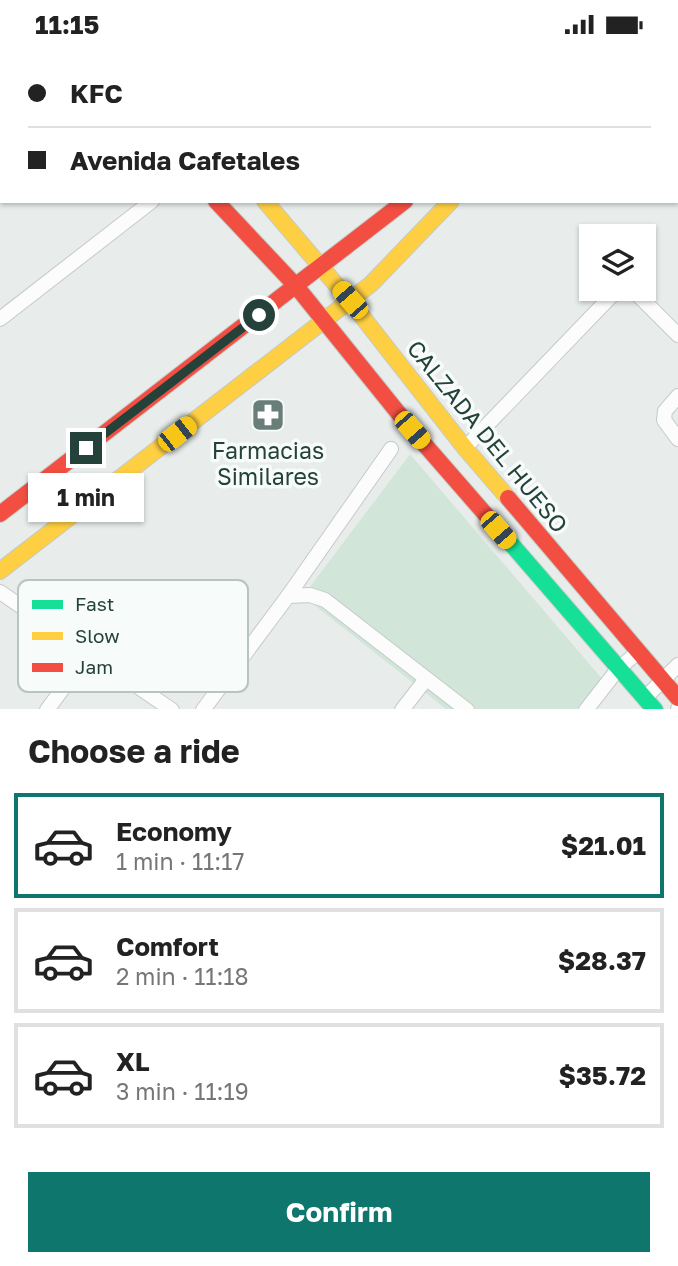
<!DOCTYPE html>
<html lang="en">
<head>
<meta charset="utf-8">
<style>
	:root { --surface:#fff; --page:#f2f2f2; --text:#222; --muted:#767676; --line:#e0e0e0; --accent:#0f766e }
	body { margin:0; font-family:"Golos Text",sans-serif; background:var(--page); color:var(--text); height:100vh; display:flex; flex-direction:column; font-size:26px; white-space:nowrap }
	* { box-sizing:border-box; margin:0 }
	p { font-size:23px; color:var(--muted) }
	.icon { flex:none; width:38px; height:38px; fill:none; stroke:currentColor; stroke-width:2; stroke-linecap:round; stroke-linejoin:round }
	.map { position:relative; height:660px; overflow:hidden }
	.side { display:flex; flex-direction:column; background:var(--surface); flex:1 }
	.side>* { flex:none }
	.guide { position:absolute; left:0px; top:0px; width:679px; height:154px; box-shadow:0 2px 5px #0004; display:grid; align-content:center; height:154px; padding:0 28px; background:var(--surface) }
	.fabs { position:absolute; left:579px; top:175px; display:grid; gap:14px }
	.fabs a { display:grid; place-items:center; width:77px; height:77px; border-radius:0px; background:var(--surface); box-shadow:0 2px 5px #0004; font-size:35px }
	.end { position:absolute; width:32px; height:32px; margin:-16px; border:9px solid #24423a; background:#fff; box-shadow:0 0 0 4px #fff }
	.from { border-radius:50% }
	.bubble { position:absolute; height:49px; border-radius:0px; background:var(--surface); box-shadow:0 2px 5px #0004; font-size:23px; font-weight:700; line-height:49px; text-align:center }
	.car { position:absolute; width:21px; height:42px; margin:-21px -10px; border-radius:9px; box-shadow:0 0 5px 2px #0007; background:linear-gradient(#f5c518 24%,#345 0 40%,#f5c518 0 76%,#345 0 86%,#f5c518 0) }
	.guide b { display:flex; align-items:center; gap:24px; height:66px; font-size:26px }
	.guide b+b { border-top:2px solid var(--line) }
	.guide i { width:18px; height:18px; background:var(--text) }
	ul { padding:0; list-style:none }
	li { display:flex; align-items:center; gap:21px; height:105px; margin:0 14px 10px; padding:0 14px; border:4px solid var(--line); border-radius:0px }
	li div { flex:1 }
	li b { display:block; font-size:26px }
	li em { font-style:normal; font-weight:700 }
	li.active { border-color:var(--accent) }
	li>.icon { width:63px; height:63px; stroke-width:1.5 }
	h2 { padding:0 28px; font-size:32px; line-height:84px }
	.action { display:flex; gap:14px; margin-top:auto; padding:14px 28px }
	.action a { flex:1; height:80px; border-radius:0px; background:var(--accent); color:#fff; font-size:28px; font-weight:700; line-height:80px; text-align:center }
	.status { display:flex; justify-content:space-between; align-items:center; height:49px; padding:0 35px; background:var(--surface); direction:ltr }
	.status svg { height:19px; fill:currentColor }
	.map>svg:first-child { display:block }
	.green { fill:#d1e6d8 }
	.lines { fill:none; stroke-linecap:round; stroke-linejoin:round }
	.street-casing { stroke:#c5cac8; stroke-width:16 }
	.fast-casing { stroke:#c3cbc8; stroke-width:18 }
	.slow-casing { stroke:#c3cbc8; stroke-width:18 }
	.jam-casing { stroke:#c3cbc8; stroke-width:18 }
	.street { stroke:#fcfcfc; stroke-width:14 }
	.fast { stroke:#16e098; stroke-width:16 }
	.slow { stroke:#ffcf43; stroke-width:16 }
	.jam { stroke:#f24e42; stroke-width:16 }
	.route { stroke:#24423a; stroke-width:9 }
	.labels { text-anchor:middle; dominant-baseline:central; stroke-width:7; stroke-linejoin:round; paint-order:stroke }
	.street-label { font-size:23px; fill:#24423a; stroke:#f7fbf9 }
	.poi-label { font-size:23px; fill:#24423a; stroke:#f7fbf9 }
	.key { fill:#f7fbf9; stroke:#b8c4c0; stroke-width:2 }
	.key-label { font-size:19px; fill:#24423a }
</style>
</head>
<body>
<div class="status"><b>11:15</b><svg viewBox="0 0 49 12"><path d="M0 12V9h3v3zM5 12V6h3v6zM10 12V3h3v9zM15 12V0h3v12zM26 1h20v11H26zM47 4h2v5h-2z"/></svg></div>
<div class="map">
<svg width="678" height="661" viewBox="0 0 678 661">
	<rect width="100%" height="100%" fill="#e8edeb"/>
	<polygon class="green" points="410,405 604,632 580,660 446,660 303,547"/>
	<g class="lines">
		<defs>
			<g id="street">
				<polyline points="349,0 350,2"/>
				<polyline points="440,0 441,2"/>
				<polyline points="0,119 2,118"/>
				<polyline points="632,240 678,286"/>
				<polyline points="0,270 152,152"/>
				<polyline points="678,347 665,362 664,371 678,390"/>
				<polyline points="465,399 618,240"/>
				<polyline points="0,543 172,661"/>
				<polyline points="288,547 310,546 325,551 467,661"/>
				<polyline points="645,649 678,616"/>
				<polyline points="47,661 89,604"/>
				<polyline points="203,661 288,547 391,400"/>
				<polyline points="402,661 426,630"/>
				<polyline points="586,661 618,620 638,603"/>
				<polyline points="678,661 678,660"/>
			</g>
			<g id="fast">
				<polyline points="558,2 559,0"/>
				<polyline points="500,482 655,661"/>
			</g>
			<g id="slow">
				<polyline points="90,0 92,2"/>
				<polyline points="265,152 350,252 465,399 508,449"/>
				<polyline points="0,522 371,235 451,152"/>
			</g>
			<g id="jam">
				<polyline points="134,0 135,2"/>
				<polyline points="598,2 600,0"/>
				<polyline points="216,152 296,237 412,381 500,482"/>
				<polyline points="508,449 678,649"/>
				<polyline points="0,465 405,152"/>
			</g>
		</defs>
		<use href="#street" class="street-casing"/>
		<use href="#fast" class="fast-casing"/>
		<use href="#slow" class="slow-casing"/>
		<use href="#jam" class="jam-casing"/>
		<use href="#street" class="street"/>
		<use href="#fast" class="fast"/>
		<use href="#slow" class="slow"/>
		<use href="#jam" class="jam"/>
	</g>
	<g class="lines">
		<polyline class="route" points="86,399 259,266"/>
	</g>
	<defs>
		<symbol id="pharmacy-square" viewBox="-11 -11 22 22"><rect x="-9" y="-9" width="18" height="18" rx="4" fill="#697e78" stroke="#f7fbf9"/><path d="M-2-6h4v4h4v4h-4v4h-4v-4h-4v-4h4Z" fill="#fff"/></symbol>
	</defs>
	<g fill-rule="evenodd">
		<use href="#pharmacy-square" x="249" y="347" width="38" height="38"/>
	</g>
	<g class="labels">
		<g class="street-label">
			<text transform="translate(488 387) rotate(51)">CALZADA DEL HUESO</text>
		</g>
		<g class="poi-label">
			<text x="268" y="401">Farmacias<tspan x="268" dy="26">Similares</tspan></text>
		</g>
	</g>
	<rect x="18" y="531" width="230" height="112" rx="10" class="key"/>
	<rect x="32" y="551" width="31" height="9" fill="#16e098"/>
	<rect x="32" y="583" width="31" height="8" fill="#ffcf43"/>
	<rect x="32" y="614" width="31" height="9" fill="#f24e42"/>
	<g class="key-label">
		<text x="75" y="562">Fast</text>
		<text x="75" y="594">Slow</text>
		<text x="75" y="625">Jam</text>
	</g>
</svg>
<div class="fabs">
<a><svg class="icon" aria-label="layers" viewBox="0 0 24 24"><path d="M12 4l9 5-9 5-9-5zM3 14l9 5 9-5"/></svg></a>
</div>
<i class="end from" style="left:259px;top:266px"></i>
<i class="end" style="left:86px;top:399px"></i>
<div class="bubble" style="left:28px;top:424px;width:116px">1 min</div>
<i class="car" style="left:350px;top:251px;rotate:319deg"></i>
<i class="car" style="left:412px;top:381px;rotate:139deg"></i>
<i class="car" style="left:177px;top:385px;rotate:52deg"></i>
<i class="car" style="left:498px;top:481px;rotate:139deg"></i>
<div class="guide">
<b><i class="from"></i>KFC</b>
<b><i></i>Avenida Cafetales</b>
</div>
</div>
<section class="side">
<h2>Choose a ride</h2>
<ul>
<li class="active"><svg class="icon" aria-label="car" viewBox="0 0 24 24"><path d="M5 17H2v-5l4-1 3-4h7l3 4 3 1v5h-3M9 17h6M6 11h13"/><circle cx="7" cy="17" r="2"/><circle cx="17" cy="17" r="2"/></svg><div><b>Economy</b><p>1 min · 11:17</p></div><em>$21.01</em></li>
<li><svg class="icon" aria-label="car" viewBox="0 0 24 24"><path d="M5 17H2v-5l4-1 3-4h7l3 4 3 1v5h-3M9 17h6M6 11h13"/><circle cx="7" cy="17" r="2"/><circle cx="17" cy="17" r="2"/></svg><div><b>Comfort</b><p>2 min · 11:18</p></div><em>$28.37</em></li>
<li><svg class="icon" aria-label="car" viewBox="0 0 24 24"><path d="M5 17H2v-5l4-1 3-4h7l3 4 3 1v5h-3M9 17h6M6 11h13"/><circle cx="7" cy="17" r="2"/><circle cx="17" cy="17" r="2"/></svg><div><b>XL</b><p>3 min · 11:19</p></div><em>$35.72</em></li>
</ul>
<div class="action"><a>Confirm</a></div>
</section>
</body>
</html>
